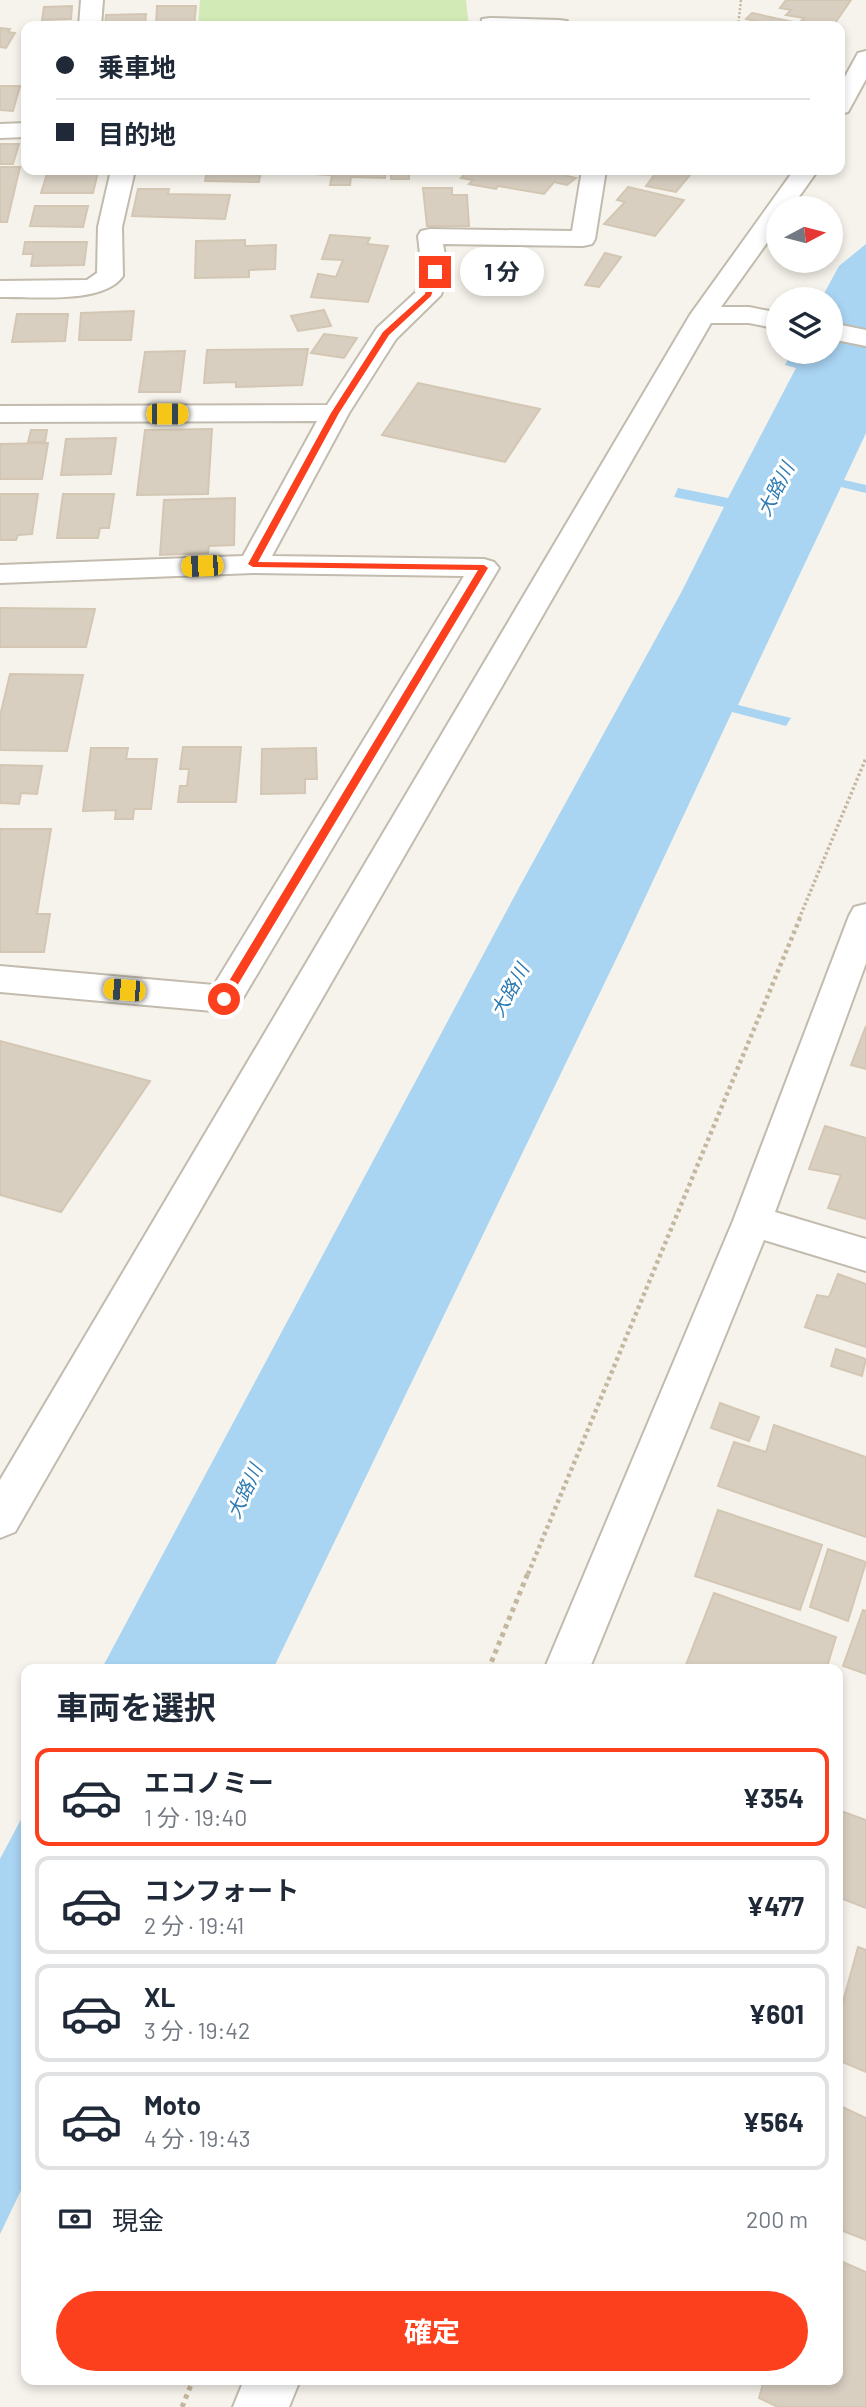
<!DOCTYPE html>
<html lang="ja">
<head>
<meta charset="utf-8">
<style>
	:root { --surface:#fff; --page:#f6f6f7; --text:#1f2937; --muted:#747a83; --line:#e0e1e3; --accent:#fc3f1d }
	body { margin:0; font-family:Barlow,"Noto Sans JP",sans-serif; background:var(--page); color:var(--text); height:100vh; display:flex; flex-direction:column; font-size:26px; white-space:nowrap }
	* { box-sizing:border-box; margin:0 }
	p { font-size:23px; color:var(--muted) }
	.icon { flex:none; width:38px; height:38px; fill:none; stroke:currentColor; stroke-width:2; stroke-linecap:round; stroke-linejoin:round }
	.map { position:relative; flex:1; overflow:hidden }
	.sheet { position:absolute; left:21px; top:1664px; width:822px; height:721px; display:flex; flex-direction:column; background:var(--surface); border-radius:14px; box-shadow:0 4px 10px #0003 }
	.sheet>* { flex:none }
	.guide { position:absolute; left:21px; top:21px; width:824px; height:154px; border-radius:14px; box-shadow:0 4px 10px #0003; display:grid; align-content:center; height:154px; padding:0 35px; background:var(--surface) }
	.needle { width:46px; rotate:83deg }
	.fabs { position:absolute; left:766px; top:196px; display:grid; gap:14px }
	.fabs a { display:grid; place-items:center; width:77px; height:77px; border-radius:50%; background:var(--surface); box-shadow:0 4px 10px #0003; font-size:35px }
	.end { position:absolute; width:32px; height:32px; margin:-16px; border:9px solid #fc3f1d; background:#fff; box-shadow:0 0 0 4px #fff }
	.from { border-radius:50% }
	.bubble { position:absolute; height:49px; border-radius:24px; background:var(--surface); box-shadow:0 4px 10px #0003; font-size:23px; font-weight:700; line-height:49px; text-align:center }
	.car { position:absolute; width:21px; height:42px; margin:-21px -10px; border-radius:9px; box-shadow:0 0 5px 2px #0007; background:linear-gradient(#f5c518 24%,#345 0 40%,#f5c518 0 76%,#345 0 86%,#f5c518 0) }
	.guide b { display:flex; align-items:center; gap:24px; height:66px; font-size:26px }
	.guide b+b { border-top:2px solid var(--line) }
	.guide i { width:18px; height:18px; background:var(--text) }
	ul { padding:0; list-style:none }
	li { display:flex; align-items:center; gap:21px; height:98px; margin:0 14px 10px; padding:0 21px; border:4px solid var(--line); border-radius:14px }
	li div { flex:1 }
	li b { display:block; font-size:26px }
	li em { font-style:normal; font-weight:700 }
	li.active { border-color:var(--accent) }
	li>.icon { width:63px; height:63px; stroke-width:1.5 }
	h2 { padding:0 35px; font-size:32px; line-height:84px }
	.pay { display:flex; align-items:center; gap:18px; height:77px; padding:0 35px; font-size:26px }
	.pay p { margin-inline-start:auto }
	.primary-button { display:flex; gap:14px; margin-top:auto; padding:14px 35px }
	.primary-button a { flex:1; height:80px; border-radius:42px; background:var(--accent); color:#fff; font-size:28px; font-weight:700; line-height:80px; text-align:center }
	.map>svg:first-child { display:block }
	.green { fill:#d2eab5 }
	.water { fill:#a9d4f2 }
	.building { fill:#d8cfc1; stroke:#d3c7b4; stroke-width:2 }
	.lines { fill:none; stroke-linecap:round; stroke-linejoin:round }
	.minor-casing { stroke:#c2bbae; stroke-width:4 }
	.path-far3 { stroke:#c4b79f; stroke-width:2.5; stroke-dasharray:2 2; stroke-linecap:butt }
	.path-far2 { stroke:#c4b79f; stroke-width:3.5; stroke-dasharray:2.5 2.5; stroke-linecap:butt }
	.path-far1 { stroke:#c4b79f; stroke-width:4.5; stroke-dasharray:3.5 3.5; stroke-linecap:butt }
	.path { stroke:#c4b79f; stroke-width:5; stroke-dasharray:4.5 4.5; stroke-linecap:butt }
	.minor { fill:#fff; fill-rule:evenodd }
	.route { fill:#fc3f1d }
	.labels { text-anchor:middle; dominant-baseline:central; stroke-width:6; stroke-linejoin:round; paint-order:stroke }
	.water-label { font-size:19px; font-style:italic; fill:#2e7ab2; stroke:#fff }
</style>
</head>
<body>
<div class="map">
<svg width="866" height="2407" viewBox="0 0 866 2407">
	<rect width="100%" height="100%" fill="#f6f3ec"/>
	<polygon class="green" points="200,0 466,0 469,26 198,26"/>
	<g class="water">
		<polygon points="866,244 866,433 844,480 866,485 866,493 841,487 738,705 791,718 786,726 732,712 622,947 273,1669 101,1670 521,884 682,591 724,507 674,497 678,488 728,498 796,368 785,365 792,352 831,352 831,299 821,299 839,266"/>
		<polygon points="26,1810 26,2180 0,2234 0,1859"/>
	</g>
	<g class="building">
		<polygon points="786,0 851,0 833,26 801,21 804,18 786,15 791,10 780,8"/>
		<polygon points="72,6 71,19 42,20 44,7"/>
		<polygon points="157,6 196,6 194,26 156,26"/>
		<polygon points="752,13 812,26 767,26 769,24 746,19"/>
		<polygon points="146,14 145,26 105,26 106,15"/>
		<polygon points="0,28 10,29 8,32 15,33 6,48 0,47"/>
		<polygon points="0,86 20,86 13,111 0,110"/>
		<polygon points="0,144 19,144 13,164 0,164"/>
		<polygon points="0,167 20,167 7,222 0,222"/>
		<polygon points="207,170 261,170 259,182 205,181"/>
		<polygon points="298,170 386,170 385,178 351,177 350,185 330,185 332,175 297,173"/>
		<rect x="391" y="170" width="18" height="9"/>
		<polygon points="468,170 572,170 567,176 576,178 567,185 554,182 544,194 498,186 496,189 469,184 473,180 461,178"/>
		<polygon points="658,170 694,170 676,192 646,186"/>
		<polygon points="48,171 98,172 93,193 41,193"/>
		<polygon points="628,187 684,200 655,236 604,224 625,202 617,200"/>
		<polygon points="423,188 452,188 452,195 467,195 469,226 427,226"/>
		<polygon points="138,189 169,189 168,194 230,195 225,219 132,216"/>
		<polygon points="35,206 88,206 83,227 30,226"/>
		<polygon points="330,235 370,238 367,244 388,246 368,302 311,297 318,274 336,277 343,260 322,259"/>
		<polygon points="245,240 245,246 276,245 275,269 249,270 249,277 195,278 196,241"/>
		<polygon points="25,242 87,242 84,265 31,266 33,254 23,254"/>
		<polygon points="605,253 621,257 599,287 585,285"/>
		<polygon points="324,310 331,326 298,331 291,316"/>
		<polygon points="134,311 131,340 79,340 81,313"/>
		<polygon points="17,314 68,314 65,341 12,342"/>
		<polygon points="324,334 357,338 344,358 311,353"/>
		<polygon points="308,349 302,385 236,387 236,382 204,383 207,350"/>
		<polygon points="185,351 180,392 139,392 145,352"/>
		<polygon points="418,383 540,409 505,462 382,435"/>
		<polygon points="212,429 208,494 137,495 145,430"/>
		<polygon points="31,430 47,430 45,442 28,442"/>
		<polygon points="116,438 111,474 61,475 66,439"/>
		<polygon points="48,443 42,479 0,479 0,444"/>
		<polygon points="0,494 38,494 32,534 18,535 16,540 0,540"/>
		<polygon points="63,494 114,494 109,528 100,528 98,538 57,538"/>
		<polygon points="235,498 234,545 209,546 208,553 160,555 164,500"/>
		<polygon points="0,608 95,609 86,647 0,647"/>
		<polygon points="10,674 83,675 67,751 0,750 0,716"/>
		<polygon points="183,747 241,747 236,802 178,802 180,786 187,786 189,769 180,769"/>
		<polygon points="91,748 128,748 126,759 157,759 151,809 134,809 133,819 115,819 116,810 83,811"/>
		<polygon points="316,748 317,779 305,779 305,793 261,794 262,749"/>
		<polygon points="0,765 42,766 37,794 21,793 19,804 0,803"/>
		<polygon points="0,829 51,829 37,914 50,914 44,952 0,952"/>
		<polygon points="866,1026 866,1069 851,1065"/>
		<polygon points="0,1041 150,1081 61,1212 0,1195"/>
		<polygon points="825,1126 866,1138 866,1219 828,1208 841,1175 809,1169"/>
		<polygon points="838,1274 866,1284 866,1347 805,1327 817,1295 829,1297"/>
		<polygon points="836,1349 866,1359 862,1376 831,1366"/>
		<polygon points="720,1403 759,1417 749,1441 711,1428"/>
		<polygon points="774,1425 866,1457 866,1537 718,1486 734,1442 766,1452"/>
		<polygon points="718,1510 822,1545 800,1610 695,1576"/>
		<polygon points="828,1549 866,1562 848,1621 810,1607"/>
		<polygon points="714,1593 836,1637 826,1670 684,1670"/>
		<polygon points="863,1610 866,1611 866,1674 843,1666"/>
		<polygon points="838,1810 866,1820 866,1908 838,1897"/>
		<polygon points="858,1947 866,1950 866,2072 838,2060 838,2020"/>
		<polygon points="838,2105 866,2118 866,2240 838,2229"/>
		<polygon points="838,2260 866,2272 866,2407 778,2407 759,2398 764,2380 838,2380"/>
	</g>
	<g class="lines">
		<defs>
			<g id="minor">
				<polygon points="81,0 103,0 101,26 79,26"/>
				<polygon points="490,18 559,20 567,21 570,26 481,26 482,19"/>
				<polygon points="866,51 866,79 848,112 840,114 840,86 858,53"/>
				<polygon points="26,123 26,137 0,138 0,124"/>
				<path d="M111,170H135L122,227L123,276C103,305 32,296 0,297V281L87,280L97,273L98,227Z"/>
				<polygon points="582,170 606,170 595,239 592,244 583,246 443,244 448,272 441,295 396,339 349,413 272,556 484,559 494,562 499,568 237,1008 224,1012 0,992 0,966 214,985 464,576 253,573 0,583 0,565 243,556 317,421 0,422 0,406 327,405 377,328 416,292 422,272 418,236 421,231 430,229 572,231"/>
				<polygon points="794,170 818,170 791,208 779,208 779,226 721,307 749,307 779,313 779,329 749,323 711,323 15,1532 0,1538 0,1480 690,315"/>
				<polygon points="831,323 866,330 866,346 831,339"/>
				<polygon points="866,904 866,963 775,1212 866,1239 866,1271 764,1240 589,1670 544,1670 733,1221 849,916 854,907"/>
				<polygon points="244,2380 300,2380 289,2407 233,2407"/>
			</g>
		</defs>
		<use href="#minor" class="minor-casing"/>
		<polyline class="path-far3" points="738,26 741,0"/>
		<polyline class="path-far2" points="799,919 866,758"/>
		<polyline class="path-far1" points="528,1574 800,918"/>
		<g class="path">
			<polyline points="488,1670 528,1573"/>
			<polyline points="182,2407 193,2380"/>
		</g>
		<use href="#minor" class="minor"/>
	</g>
	<polygon class="route" points="435,270 439,272 431,296 389,335 339,413 258,562 484,565 488,568 228,1001 220,1001 220,996 478,570 253,567 248,564 331,413 383,332 425,294 431,272"/>
	<g class="labels">
		<g class="water-label">
			<text transform="translate(775 489) rotate(-63)">大路川</text>
			<text transform="translate(509 990) rotate(-61)">大路川</text>
			<text transform="translate(244 1491) rotate(-65)">大路川</text>
		</g>
	</g>
</svg>
<div class="fabs">
<a><svg class="needle" viewBox="-14 -14 28 28"><path d="M0-13l5 13h-10z" fill="#e53935"/><path d="M0 13l5-13h-10z" fill="#747a83"/></svg></a>
<a><svg class="icon" aria-label="layers" viewBox="0 0 24 24"><path d="M12 4l9 5-9 5-9-5zM3 14l9 5 9-5"/></svg></a>
</div>
<i class="end from" style="left:224px;top:999px"></i>
<i class="end" style="left:435px;top:272px"></i>
<div class="bubble" style="left:460px;top:247px;width:84px">1 分</div>
<i class="car" style="left:167px;top:414px;rotate:90deg"></i>
<i class="car" style="left:202px;top:566px;rotate:268deg"></i>
<i class="car" style="left:124px;top:990px;rotate:275deg"></i>
<div class="guide">
<b><i class="from"></i>乗車地</b>
<b><i></i>目的地</b>
</div>
<section class="sheet">
<h2>車両を選択</h2>
<ul>
<li class="active"><svg class="icon" aria-label="car" viewBox="0 0 24 24"><path d="M5 17H2v-5l4-1 3-4h7l3 4 3 1v5h-3M9 17h6M6 11h13"/><circle cx="7" cy="17" r="2"/><circle cx="17" cy="17" r="2"/></svg><div><b>エコノミー</b><p>1 分 · 19:40</p></div><em>¥354</em></li>
<li><svg class="icon" aria-label="car" viewBox="0 0 24 24"><path d="M5 17H2v-5l4-1 3-4h7l3 4 3 1v5h-3M9 17h6M6 11h13"/><circle cx="7" cy="17" r="2"/><circle cx="17" cy="17" r="2"/></svg><div><b>コンフォート</b><p>2 分 · 19:41</p></div><em>¥477</em></li>
<li><svg class="icon" aria-label="car" viewBox="0 0 24 24"><path d="M5 17H2v-5l4-1 3-4h7l3 4 3 1v5h-3M9 17h6M6 11h13"/><circle cx="7" cy="17" r="2"/><circle cx="17" cy="17" r="2"/></svg><div><b>XL</b><p>3 分 · 19:42</p></div><em>¥601</em></li>
<li><svg class="icon" aria-label="car" viewBox="0 0 24 24"><path d="M5 17H2v-5l4-1 3-4h7l3 4 3 1v5h-3M9 17h6M6 11h13"/><circle cx="7" cy="17" r="2"/><circle cx="17" cy="17" r="2"/></svg><div><b>Moto</b><p>4 分 · 19:43</p></div><em>¥564</em></li>
</ul>
<div class="pay"><svg class="icon" aria-label="cash" viewBox="0 0 24 24"><path d="M3 7h18v10H3z"/><circle cx="12" cy="12" r="2"/></svg>現金<p>200 m</p></div>
<div class="primary-button"><a>確定</a></div>
</section>
</div>
</body>
</html>
